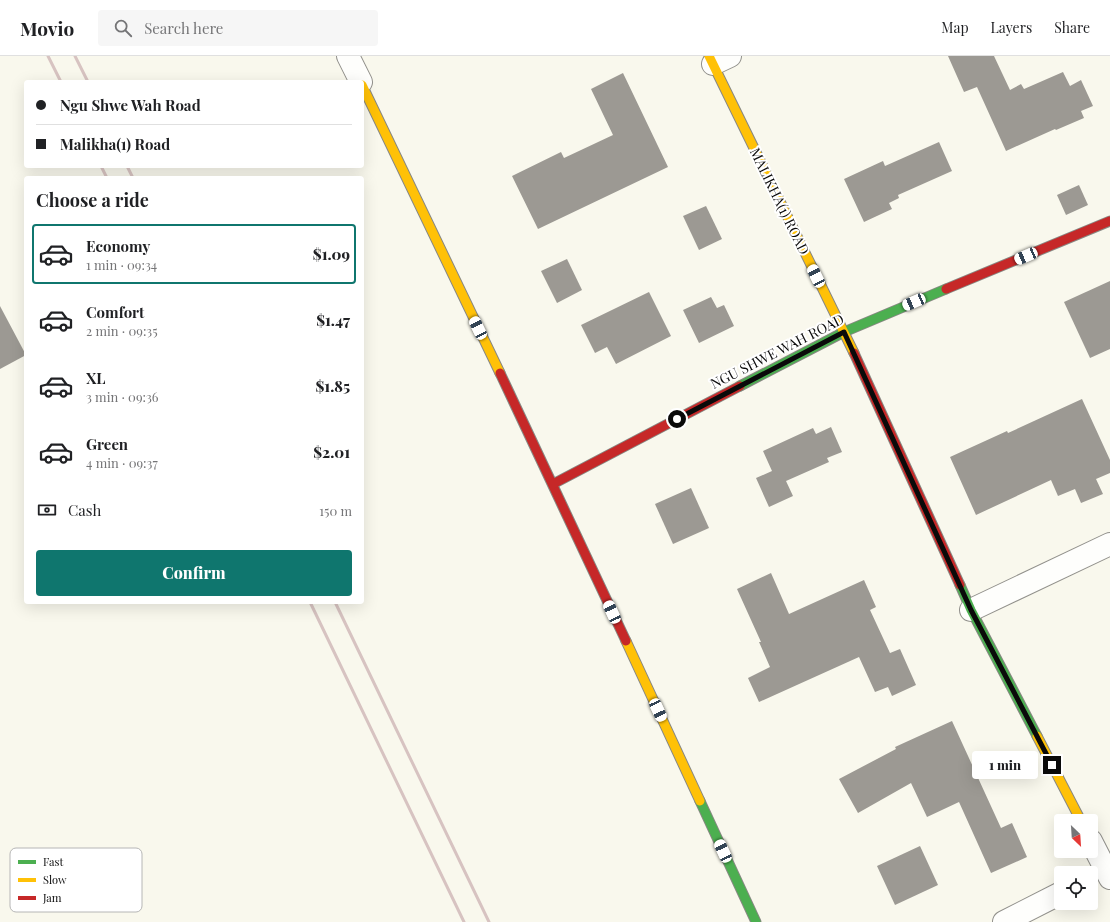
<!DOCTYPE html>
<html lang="en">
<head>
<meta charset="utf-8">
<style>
	:root { --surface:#fff; --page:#f6f6f6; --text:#202124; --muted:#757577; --line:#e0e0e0; --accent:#0f766e }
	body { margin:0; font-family:"Playfair Display",serif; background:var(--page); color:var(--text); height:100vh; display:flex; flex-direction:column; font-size:15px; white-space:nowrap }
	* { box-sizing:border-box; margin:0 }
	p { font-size:13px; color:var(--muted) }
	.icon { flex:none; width:22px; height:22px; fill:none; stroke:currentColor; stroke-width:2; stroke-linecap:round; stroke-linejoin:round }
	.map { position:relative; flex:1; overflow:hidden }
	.side { position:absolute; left:24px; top:120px; width:340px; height:428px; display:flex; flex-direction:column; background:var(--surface); border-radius:4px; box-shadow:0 4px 16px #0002 }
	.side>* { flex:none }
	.top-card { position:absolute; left:24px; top:24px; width:340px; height:88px; border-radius:4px; box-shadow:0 4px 16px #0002; display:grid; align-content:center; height:88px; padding:0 12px; background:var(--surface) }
	.needle { width:26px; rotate:155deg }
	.tools { position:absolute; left:1054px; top:758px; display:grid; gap:8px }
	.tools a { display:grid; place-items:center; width:44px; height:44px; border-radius:4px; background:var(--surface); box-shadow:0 4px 16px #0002; font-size:20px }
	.end { position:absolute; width:18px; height:18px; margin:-9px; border:5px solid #0a0a0a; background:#fff; box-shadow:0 0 0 2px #fff }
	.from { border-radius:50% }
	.bubble { position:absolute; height:28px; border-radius:4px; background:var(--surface); box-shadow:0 4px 16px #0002; font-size:13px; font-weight:800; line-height:28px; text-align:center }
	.car { position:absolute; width:12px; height:24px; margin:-12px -6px; border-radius:5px; box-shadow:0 0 3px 1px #0007; background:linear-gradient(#fff 24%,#345 0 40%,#fff 0 76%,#345 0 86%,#fff 0) }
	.top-card b { display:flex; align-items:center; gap:14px; height:38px; font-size:15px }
	.top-card b+b { border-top:1px solid var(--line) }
	.top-card i { width:10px; height:10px; background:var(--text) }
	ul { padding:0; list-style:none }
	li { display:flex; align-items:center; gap:12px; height:60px; margin:0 8px 6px; padding:0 4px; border:2px solid transparent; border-radius:4px }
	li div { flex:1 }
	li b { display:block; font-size:15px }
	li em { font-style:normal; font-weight:800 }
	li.active { border-color:var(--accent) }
	li>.icon { width:36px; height:36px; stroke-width:1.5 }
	h2 { padding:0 12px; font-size:18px; line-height:48px }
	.pay { display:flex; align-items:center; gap:10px; height:44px; padding:0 12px; font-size:15px }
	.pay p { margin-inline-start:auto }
	.button { display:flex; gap:8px; margin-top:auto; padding:8px 12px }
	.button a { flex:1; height:46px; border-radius:4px; background:var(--accent); color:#fff; font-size:16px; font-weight:800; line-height:46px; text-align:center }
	header { display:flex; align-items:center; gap:24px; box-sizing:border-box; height:56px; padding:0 20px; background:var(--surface); border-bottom:1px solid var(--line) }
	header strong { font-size:19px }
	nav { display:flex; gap:22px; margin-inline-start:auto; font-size:14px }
	.search { width:280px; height:36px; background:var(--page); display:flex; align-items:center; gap:10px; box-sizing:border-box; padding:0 14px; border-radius:4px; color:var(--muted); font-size:15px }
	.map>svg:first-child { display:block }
	.building { fill:#9c9993 }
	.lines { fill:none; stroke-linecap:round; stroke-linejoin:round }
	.street-casing { stroke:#92918c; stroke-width:24 }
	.fast-casing { stroke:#888883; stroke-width:11 }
	.slow-casing { stroke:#888883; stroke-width:11 }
	.jam-casing { stroke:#888883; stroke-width:11 }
	.street { stroke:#fefefc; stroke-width:22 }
	.fast { stroke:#4caf50; stroke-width:9 }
	.slow { stroke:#ffc107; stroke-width:9 }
	.jam { stroke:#c62828; stroke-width:9 }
	.rail { stroke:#d7c3c1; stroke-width:3 }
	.route { stroke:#0a0a0a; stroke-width:5 }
	.labels { text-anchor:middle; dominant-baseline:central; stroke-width:4; stroke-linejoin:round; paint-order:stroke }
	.street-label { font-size:14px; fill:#0a0a0a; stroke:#fff }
	.key { fill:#fff; stroke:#b6b6b6; stroke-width:1 }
	.key-label { font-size:11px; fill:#0a0a0a }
</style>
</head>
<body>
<header>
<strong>Movio</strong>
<div class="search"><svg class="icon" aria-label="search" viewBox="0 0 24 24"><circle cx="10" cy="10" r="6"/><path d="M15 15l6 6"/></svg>Search here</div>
<nav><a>Map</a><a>Layers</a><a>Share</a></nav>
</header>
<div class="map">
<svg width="1110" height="866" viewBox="0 0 1110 866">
	<rect width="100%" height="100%" fill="#f9f8ed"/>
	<g class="building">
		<polygon points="948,0 994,0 1010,34 1021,28 1024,33 1063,16 1070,30 1081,24 1093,50 1081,55 1084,62 1056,74 1055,73 1006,95 977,31 964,36"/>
		<polygon points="623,17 668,111 538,173 512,120 561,96 564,102 613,79 591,33"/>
		<polygon points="939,86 952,115 898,139 899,142 889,147 892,153 864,166 844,123 883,105 885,110"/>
		<polygon points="1079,129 1088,149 1066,159 1057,139"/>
		<polygon points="706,150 722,183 699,194 683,160"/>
		<polygon points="567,203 582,234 557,247 541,215"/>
		<polygon points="1110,225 1110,293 1090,302 1064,246"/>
		<polygon points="649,236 671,280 616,308 607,291 595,297 581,269"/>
		<polygon points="711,241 717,252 724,249 734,270 699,287 683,254"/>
		<polygon points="0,250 26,299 0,313"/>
		<polygon points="1082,343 1110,404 1110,417 1096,423 1103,438 1081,447 1075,433 1058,440 1051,424 976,459 950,401 1007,375 1008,377"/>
		<polygon points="831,371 842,396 827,402 829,406 786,425 793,440 769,451 756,422 772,415 763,395 813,372 816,378"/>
		<polygon points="691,432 709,472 673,488 655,448"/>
		<polygon points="771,517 789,558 864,524 876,551 870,554 890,597 900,593 916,629 892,640 888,631 875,636 859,601 759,646 748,622 770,611 759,586 761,586 737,533"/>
		<polygon points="952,665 1001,772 1012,767 1027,801 991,817 959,746 927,761 911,727 858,757 839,723 896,693 895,691"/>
		<polygon points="920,790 938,829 895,849 877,810"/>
	</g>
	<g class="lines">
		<defs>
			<g id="street">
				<polyline points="348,0 361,26"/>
				<polyline points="713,8 730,0"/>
				<polyline points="971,554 1110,488"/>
				<polyline points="1091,785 1110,822"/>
				<polyline points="1004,866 1061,837"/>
			</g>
			<g id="fast">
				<polyline points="740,330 844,276 946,233"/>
				<polyline points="960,529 971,554 1037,680"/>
				<polyline points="700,745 756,866"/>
			</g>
			<g id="slow">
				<polyline points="709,0 854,297"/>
				<polyline points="362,29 500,317"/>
				<polyline points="626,585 700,745"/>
				<polyline points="1037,680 1081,765"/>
			</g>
			<g id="jam">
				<polyline points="946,233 1110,165"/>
				<polyline points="854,297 960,529"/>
				<polyline points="500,317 626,585"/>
				<polyline points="553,428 740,330"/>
			</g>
		</defs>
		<use href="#street" class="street-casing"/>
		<use href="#fast" class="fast-casing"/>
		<use href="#slow" class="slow-casing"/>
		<use href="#jam" class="jam-casing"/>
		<use href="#street" class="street"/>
		<use href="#fast" class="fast"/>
		<use href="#slow" class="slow"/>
		<use href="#jam" class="jam"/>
		<g class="rail">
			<polyline points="48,0 61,26"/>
			<polyline points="75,0 88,26"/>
			<polyline points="101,110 107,122"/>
			<polyline points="127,110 133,122"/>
			<polyline points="310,546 464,866"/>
			<polyline points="335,546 489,866"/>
		</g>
	</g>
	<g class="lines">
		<polyline class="route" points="677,363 844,276 971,554 1052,709"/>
	</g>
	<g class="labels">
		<g class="street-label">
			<text transform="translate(780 145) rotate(64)">MALIKHA(1) ROAD</text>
			<text transform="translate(777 295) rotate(-27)">NGU SHWE WAH ROAD</text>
		</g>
	</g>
	<rect x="10" y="792" width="132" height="64" rx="6" class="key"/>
	<rect x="18" y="804" width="18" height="4" fill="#4caf50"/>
	<rect x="18" y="822" width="18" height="4" fill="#ffc107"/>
	<rect x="18" y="840" width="18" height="4" fill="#c62828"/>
	<g class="key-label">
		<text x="43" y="810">Fast</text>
		<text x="43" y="828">Slow</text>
		<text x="43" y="846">Jam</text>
	</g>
</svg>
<div class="tools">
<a><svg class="needle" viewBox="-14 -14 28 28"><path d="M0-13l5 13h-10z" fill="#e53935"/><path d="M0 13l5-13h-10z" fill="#757577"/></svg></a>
<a><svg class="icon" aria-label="locate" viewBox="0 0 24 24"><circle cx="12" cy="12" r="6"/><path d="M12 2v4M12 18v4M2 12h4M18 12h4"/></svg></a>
</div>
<i class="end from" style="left:677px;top:363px"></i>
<i class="end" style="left:1052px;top:709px"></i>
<div class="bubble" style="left:972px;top:695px;width:66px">1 min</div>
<i class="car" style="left:1026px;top:200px;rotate:247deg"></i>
<i class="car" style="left:816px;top:220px;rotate:334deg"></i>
<i class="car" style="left:914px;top:246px;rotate:247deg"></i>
<i class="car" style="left:478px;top:272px;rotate:334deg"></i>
<i class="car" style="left:612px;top:556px;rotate:335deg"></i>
<i class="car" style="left:658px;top:654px;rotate:155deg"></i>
<i class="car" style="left:723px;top:795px;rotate:335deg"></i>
<div class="top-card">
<b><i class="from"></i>Ngu Shwe Wah Road</b>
<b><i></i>Malikha(1) Road</b>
</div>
<section class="side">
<h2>Choose a ride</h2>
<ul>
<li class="active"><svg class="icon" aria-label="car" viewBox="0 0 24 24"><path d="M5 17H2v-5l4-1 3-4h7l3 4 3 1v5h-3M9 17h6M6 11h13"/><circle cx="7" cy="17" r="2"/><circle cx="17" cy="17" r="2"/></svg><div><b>Economy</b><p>1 min · 09:34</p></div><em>$1.09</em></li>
<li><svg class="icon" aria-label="car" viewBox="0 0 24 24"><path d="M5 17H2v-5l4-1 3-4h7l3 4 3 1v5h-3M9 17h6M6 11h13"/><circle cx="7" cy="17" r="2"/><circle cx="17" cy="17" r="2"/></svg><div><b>Comfort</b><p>2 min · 09:35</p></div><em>$1.47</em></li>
<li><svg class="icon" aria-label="car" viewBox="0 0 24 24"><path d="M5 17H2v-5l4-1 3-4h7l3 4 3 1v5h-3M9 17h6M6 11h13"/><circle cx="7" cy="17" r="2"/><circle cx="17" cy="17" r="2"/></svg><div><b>XL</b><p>3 min · 09:36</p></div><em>$1.85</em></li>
<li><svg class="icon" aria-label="car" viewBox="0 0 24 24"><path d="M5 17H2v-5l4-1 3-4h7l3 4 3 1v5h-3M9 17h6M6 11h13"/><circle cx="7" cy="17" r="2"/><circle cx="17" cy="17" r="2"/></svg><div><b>Green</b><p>4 min · 09:37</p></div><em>$2.01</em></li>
</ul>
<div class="pay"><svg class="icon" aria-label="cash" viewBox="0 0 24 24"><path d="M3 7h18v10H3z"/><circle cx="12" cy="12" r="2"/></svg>Cash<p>150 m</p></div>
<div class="button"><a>Confirm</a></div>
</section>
</div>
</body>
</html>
